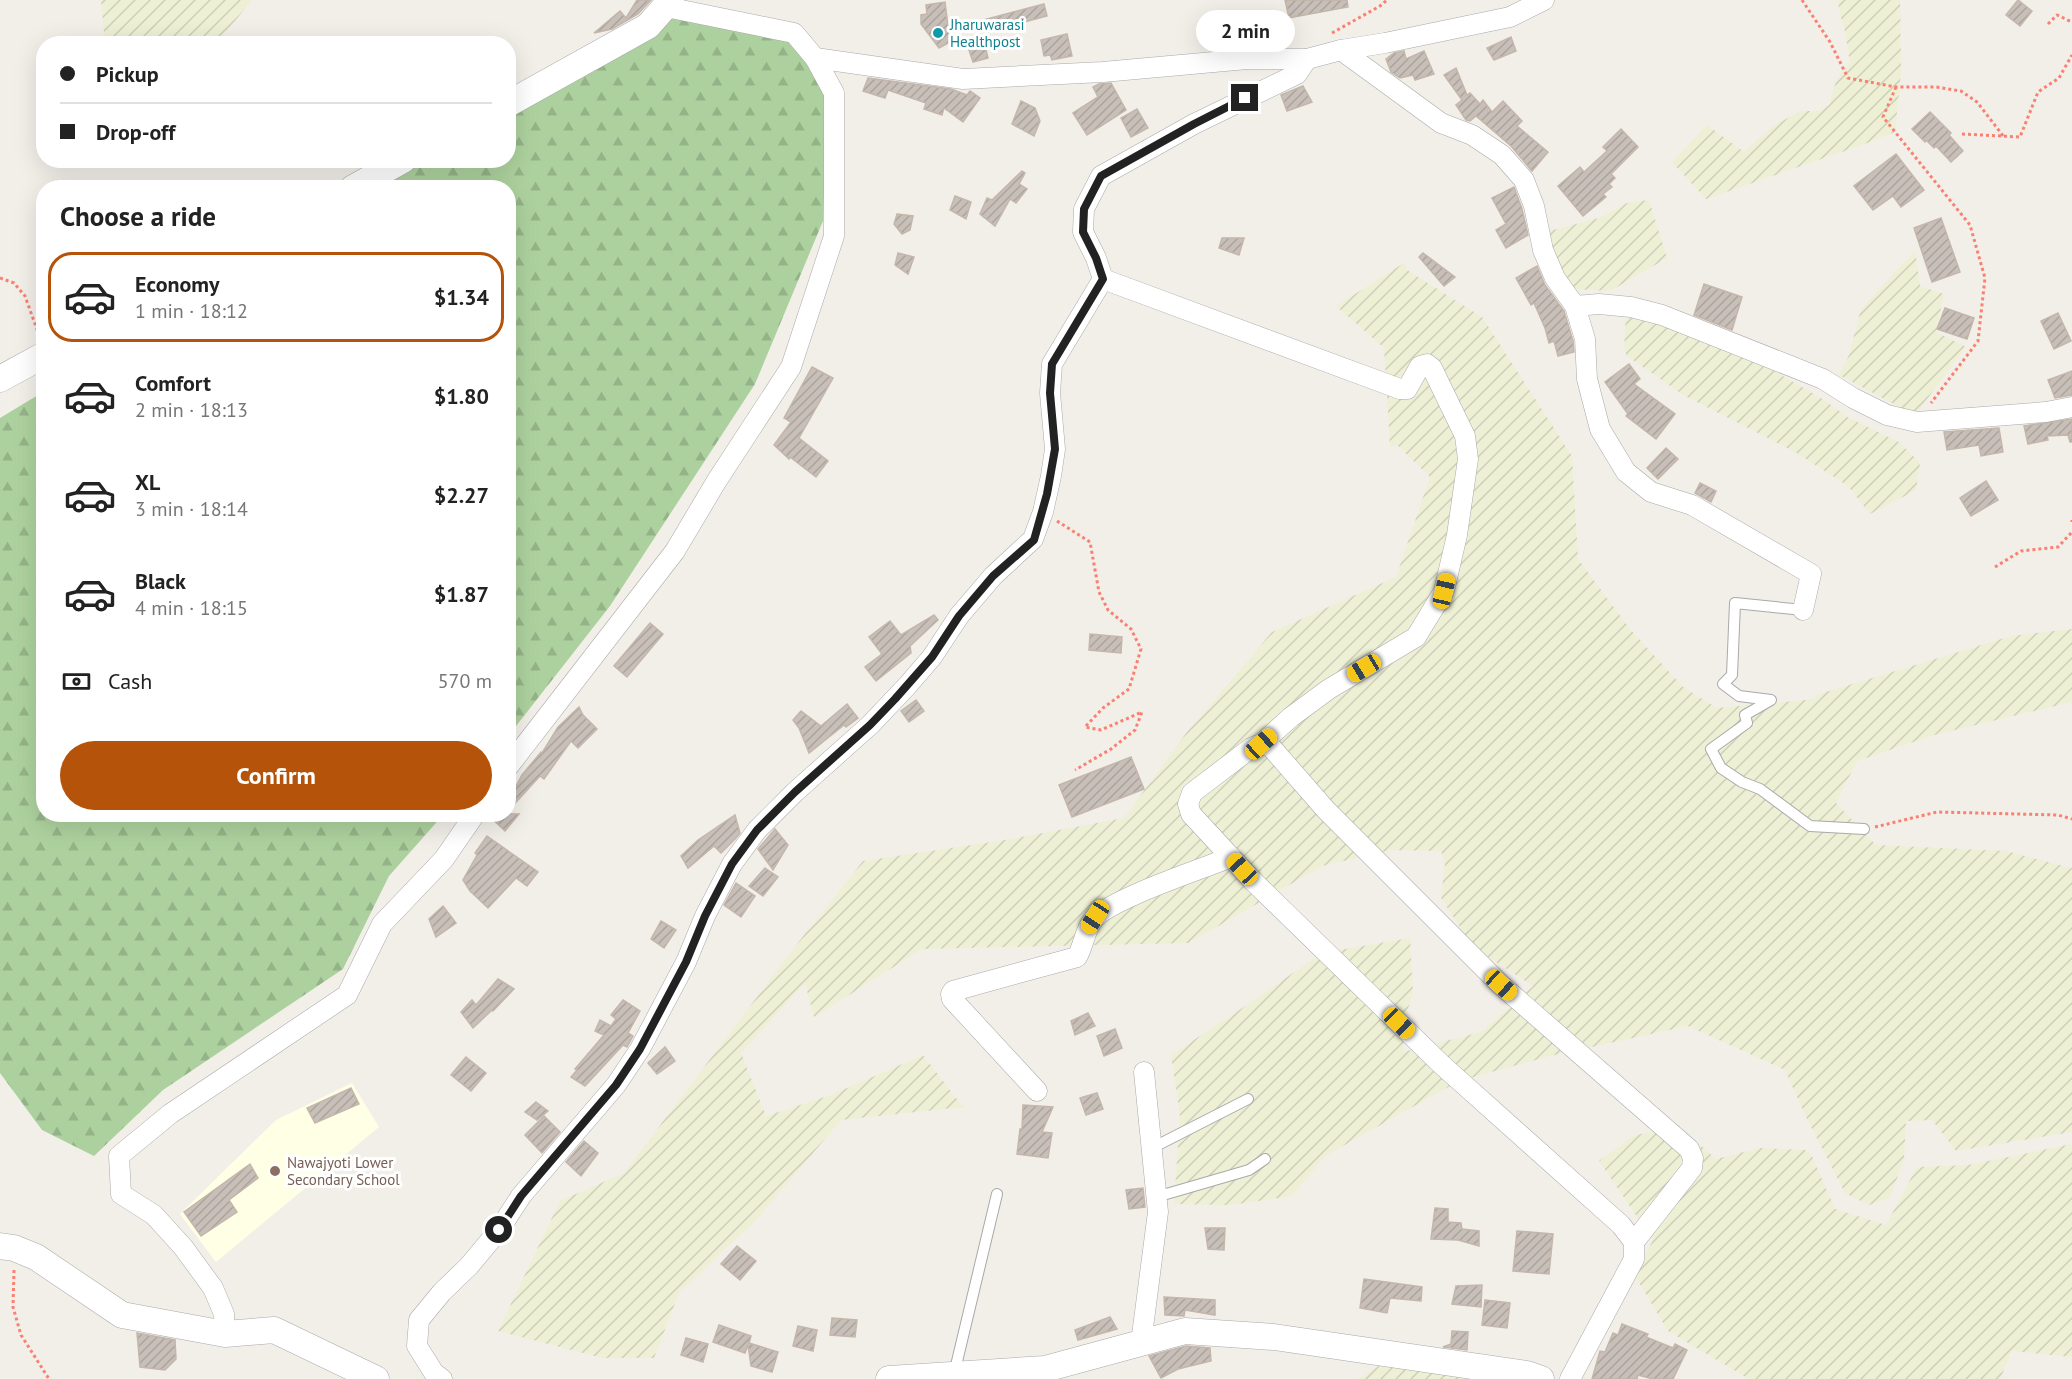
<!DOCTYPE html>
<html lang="en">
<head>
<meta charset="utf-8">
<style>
	:root { --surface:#fff; --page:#f2f2f2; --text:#222; --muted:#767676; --line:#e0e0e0; --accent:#b45309 }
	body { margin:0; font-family:"PT Sans",sans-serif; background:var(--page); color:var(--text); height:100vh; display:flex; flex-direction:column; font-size:22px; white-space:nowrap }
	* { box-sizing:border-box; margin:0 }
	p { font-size:20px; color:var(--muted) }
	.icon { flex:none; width:33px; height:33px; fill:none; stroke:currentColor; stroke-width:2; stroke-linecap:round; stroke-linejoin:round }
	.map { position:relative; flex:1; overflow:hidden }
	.side { position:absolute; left:36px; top:180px; width:480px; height:642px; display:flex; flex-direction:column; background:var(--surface); border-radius:24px; box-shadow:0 6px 24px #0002 }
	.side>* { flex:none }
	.banner { position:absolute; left:36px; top:36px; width:480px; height:132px; border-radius:24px; box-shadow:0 6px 24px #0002; display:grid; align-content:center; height:132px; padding:0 24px; background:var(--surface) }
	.end { position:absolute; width:27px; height:27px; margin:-14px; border:8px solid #222; background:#fff; box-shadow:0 0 0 3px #fff }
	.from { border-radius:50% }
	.bubble { position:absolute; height:42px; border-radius:21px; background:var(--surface); box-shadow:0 6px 24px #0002; font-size:20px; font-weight:700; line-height:42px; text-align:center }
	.car { position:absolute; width:18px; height:36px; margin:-18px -9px; border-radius:8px; box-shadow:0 0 4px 2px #0007; background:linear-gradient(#f5c518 24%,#345 0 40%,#f5c518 0 76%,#345 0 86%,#f5c518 0) }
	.banner b { display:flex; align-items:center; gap:21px; height:57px; font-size:22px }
	.banner b+b { border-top:2px solid var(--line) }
	.banner i { width:15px; height:15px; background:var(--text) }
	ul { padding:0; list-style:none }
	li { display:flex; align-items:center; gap:18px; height:90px; margin:0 12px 9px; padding:0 12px; border:3px solid transparent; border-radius:24px }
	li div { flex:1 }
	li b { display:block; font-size:22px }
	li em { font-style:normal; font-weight:700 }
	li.selected { border-color:var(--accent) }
	li>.icon { width:54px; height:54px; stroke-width:1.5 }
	h2 { padding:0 24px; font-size:27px; line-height:72px }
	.pay { display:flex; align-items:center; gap:15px; height:66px; padding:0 24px; font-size:22px }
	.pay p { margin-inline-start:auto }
	.primary-button { display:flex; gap:12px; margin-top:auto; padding:12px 24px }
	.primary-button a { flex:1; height:69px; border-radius:36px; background:var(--accent); color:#fff; font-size:24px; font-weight:700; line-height:69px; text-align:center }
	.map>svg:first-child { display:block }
	.education { fill:#ffffe5 }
	.farmland { fill:url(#farmland-furrows) }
	.forest { fill:url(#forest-firs) }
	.building { fill:url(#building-hatch); stroke:#c4b6ab; stroke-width:1.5 }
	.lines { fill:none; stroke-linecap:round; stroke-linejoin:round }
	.service-casing { stroke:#a9a9a9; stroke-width:12 }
	.minor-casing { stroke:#a9a9a9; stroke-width:21 }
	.tertiary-casing { stroke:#a9a9a9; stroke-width:27 }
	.path { stroke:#fa8072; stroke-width:3; stroke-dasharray:3 3; stroke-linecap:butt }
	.service { stroke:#fff; stroke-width:10 }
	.minor { stroke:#fff; stroke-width:20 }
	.tertiary { stroke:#fff; stroke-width:26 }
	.route { stroke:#222; stroke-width:8 }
	.culture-dot { fill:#0f9aa8; stroke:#fff; stroke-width:2 }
	.education-dot { fill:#8d6e63; stroke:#fff; stroke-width:2 }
	.labels { text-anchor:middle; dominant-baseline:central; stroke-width:6; stroke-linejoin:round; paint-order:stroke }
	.culture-label { font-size:15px; fill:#0d838f; stroke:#fff; text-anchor:start }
	.education-label { font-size:15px; fill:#785e54; stroke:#fff; text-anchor:start }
</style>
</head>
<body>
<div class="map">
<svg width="2072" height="1379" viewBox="0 0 2072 1379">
	<defs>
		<pattern id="farmland-furrows" width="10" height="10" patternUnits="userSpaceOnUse" patternTransform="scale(1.5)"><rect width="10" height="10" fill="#eef0d5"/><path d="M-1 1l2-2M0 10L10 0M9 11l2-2" fill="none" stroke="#ccceb7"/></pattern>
		<pattern id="forest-firs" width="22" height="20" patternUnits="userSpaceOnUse" patternTransform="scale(1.5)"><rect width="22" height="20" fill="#add19e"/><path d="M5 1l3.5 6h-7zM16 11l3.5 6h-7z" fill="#95b388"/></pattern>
		<pattern id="building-hatch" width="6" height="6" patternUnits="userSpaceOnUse" patternTransform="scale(1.5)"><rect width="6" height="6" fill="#c7bfb8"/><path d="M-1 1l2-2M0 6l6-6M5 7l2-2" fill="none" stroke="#aba49e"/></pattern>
	</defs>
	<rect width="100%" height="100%" fill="#f2efe9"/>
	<polygon class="education" points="352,1083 379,1127 216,1262 180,1214 276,1120"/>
	<g class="farmland">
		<polygon points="101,0 252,0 217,43 105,44"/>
		<polygon points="1838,0 1900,0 1901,72 1895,132 1862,145 1706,199 1672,162 1707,125 1744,152 1770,128 1800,111 1818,111 1829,105 1837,78 1850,63 1845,32 1839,10"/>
		<polygon points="1649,200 1667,258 1610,291 1574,289 1560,274 1546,232 1599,218 1627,203"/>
		<polygon points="1915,250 1920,286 1944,294 1936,332 1966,347 1915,415 1839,375 1849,355 1861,309"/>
		<polygon points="1404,263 1407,270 1482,317 1572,456 1578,559 1630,629 1683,687 1717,708 1816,699 1816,695 2011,636 2072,629 2072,702 1934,735 1857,761 1836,803 1876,845 2006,851 2072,868 2072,1132 1956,1151 1932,1120 1906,1121 1904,1159 1890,1198 1869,1205 1845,1193 1805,1115 1785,1070 1688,1026 1550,1056 1459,1081 1325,1156 1292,1196 1231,1205 1174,1204 1180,1116 1171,1055 1235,1013 1322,953 1410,938 1413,993 1405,1018 1403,1052 1481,1032 1533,986 1473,947 1441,898 1445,863 1441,851 1391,850 1322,866 1189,943 922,949 814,1017 805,983 741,1053 766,1116 831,1095 923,1055 963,1107 841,1120 758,1218 679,1293 654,1358 602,1358 498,1331 560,1201 624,1173 797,944 863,861 1005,840 1124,818 1187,732 1272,632 1396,577 1430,477 1398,446 1390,446 1384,348 1336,306"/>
		<polygon points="1626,314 1688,334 1757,361 1821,398 1849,418 1899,442 1920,463 1916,490 1870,514 1848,486 1795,452 1685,396 1627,356 1624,350"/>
		<polygon points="1678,1125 1716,1159 1760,1148 1805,1150 1811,1154 1835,1209 1886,1225 1917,1167 1968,1165 2072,1144 2072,1357 2012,1351 2000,1379 1749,1379 1668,1331 1635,1276 1653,1240 1599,1161 1633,1136"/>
		<polygon points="1383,1363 1476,1379 1359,1379"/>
	</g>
	<g class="forest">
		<polygon points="676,7 789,34 828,80 823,221 755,384 610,606 509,735 508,188 380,188 424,161 508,160 509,109"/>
		<polygon points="43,392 44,814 443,815 389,876 343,969 163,1090 94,1156 42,1130 0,1073 0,418"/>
	</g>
	<g class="building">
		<polygon points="637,0 651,0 638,14 612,29 594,33 620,11 626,18"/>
		<polygon points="1285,0 1347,0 1348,7 1289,18"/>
		<polygon points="2018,0 2032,11 2020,26 2006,15"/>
		<polygon points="945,2 950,42 939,48 921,24 921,15 927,14 926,5"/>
		<polygon points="1044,4 1047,16 986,32 983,20"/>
		<polygon points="1067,34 1072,56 1052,60 1050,55 1044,56 1041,40"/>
		<polygon points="1511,37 1516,51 1494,60 1487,48"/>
		<polygon points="984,42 988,58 973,62 968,47"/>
		<polygon points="1404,51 1406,59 1424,51 1434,74 1415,80 1413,75 1400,78 1391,72 1386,59 1394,53"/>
		<polygon points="1456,68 1467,95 1470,93 1480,104 1483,100 1492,112 1503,101 1522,121 1517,126 1548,152 1532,171 1511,146 1476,116 1470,121 1466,120 1456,105 1462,100 1444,75"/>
		<polygon points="868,78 951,89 967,95 970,91 980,98 963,122 944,108 942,115 924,109 926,103 888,90 885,98 863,91"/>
		<polygon points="1111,83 1126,110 1087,135 1073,113 1098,97 1093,87 1099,84"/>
		<polygon points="1303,86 1312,102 1287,111 1281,95"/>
		<polygon points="1021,101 1035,108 1040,121 1034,136 1012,124"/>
		<polygon points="1137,109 1148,128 1131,137 1121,118"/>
		<polygon points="1930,112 1951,133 1949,135 1963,151 1951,162 1936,146 1934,148 1926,140 1925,142 1912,129"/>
		<polygon points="1621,129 1638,147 1611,174 1615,178 1609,184 1612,187 1603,194 1606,197 1583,216 1558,186 1580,167 1584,172 1607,151 1603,147"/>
		<polygon points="1896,154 1924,190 1901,207 1893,196 1873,210 1854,186"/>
		<polygon points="1022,171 1025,173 1019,184 1027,189 1016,203 1010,199 995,226 980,214 987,198 992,200"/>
		<polygon points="1514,187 1522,209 1528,235 1506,248 1496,230 1506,224 1492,198"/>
		<polygon points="955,196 971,202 966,219 950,210"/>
		<polygon points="897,214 913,216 910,230 902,234 894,224"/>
		<polygon points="1941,218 1960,272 1932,282 1914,228"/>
		<polygon points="1222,238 1244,238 1239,255 1219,248"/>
		<polygon points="898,253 914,257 908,274 895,265"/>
		<polygon points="1423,253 1455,277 1444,286 1419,257"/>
		<polygon points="1537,266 1545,285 1564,311 1573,341 1574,352 1558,356 1554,341 1549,343 1545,328 1534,303 1531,305 1516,278"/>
		<polygon points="1704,284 1742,297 1732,330 1694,315"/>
		<polygon points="1945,308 1974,318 1967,339 1937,329"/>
		<polygon points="2058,313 2071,341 2054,349 2041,321"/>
		<polygon points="1629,364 1640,379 1634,384 1675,414 1656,439 1626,416 1628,414 1605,382"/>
		<polygon points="812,367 833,378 799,438 828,461 816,477 790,457 789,459 774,445 791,422 784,418"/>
		<polygon points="2072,371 2072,395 2055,398 2048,380"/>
		<polygon points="2072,419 2072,442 2070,442 2068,435 2047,436 2048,440 2028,444 2024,426"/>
		<polygon points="1999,428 2003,452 1981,456 1979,445 1947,450 1944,432"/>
		<polygon points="1666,448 1678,459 1658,479 1647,468"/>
		<polygon points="1986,481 1998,500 1971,516 1960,498"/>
		<polygon points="1700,483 1716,491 1711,502 1695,493"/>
		<polygon points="934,615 938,620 910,646 911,653 876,681 865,667 882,654 869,637 890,621 901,635"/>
		<polygon points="650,623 663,634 627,677 614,666"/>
		<polygon points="1090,634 1122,637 1121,653 1089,650"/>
		<polygon points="916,700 924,711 909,722 901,711"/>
		<polygon points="847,704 858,718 846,727 844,725 809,753 799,728 793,720 801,711 821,726"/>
		<polygon points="579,707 583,715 597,729 578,748 571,741 544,779 540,776 508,811 508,801 522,775 541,752 542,753 558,727"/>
		<polygon points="1131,757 1144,789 1072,817 1059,785"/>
		<polygon points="487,814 519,814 505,831"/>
		<polygon points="735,815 740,833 736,838 721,853 714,846 688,868 681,856 698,840"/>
		<polygon points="775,829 788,845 773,870 758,849"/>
		<polygon points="487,836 538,872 527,886 516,878 488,908 470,891 463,880 477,855 475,853"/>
		<polygon points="765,868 778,877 763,896 749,886"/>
		<polygon points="736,883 755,896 741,917 724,905"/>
		<polygon points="443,906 456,923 436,937 429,919"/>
		<polygon points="661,921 676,930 664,948 651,939"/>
		<polygon points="498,979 514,989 493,1011 492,1010 473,1028 461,1012 472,1000 476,1005"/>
		<polygon points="623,1000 640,1011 628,1033 633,1036 627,1047 623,1045 585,1086 571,1077 577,1070 575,1069 604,1035 595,1031 600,1020 611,1026 616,1019 611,1015"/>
		<polygon points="1088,1013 1095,1026 1075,1035 1071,1021"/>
		<polygon points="1115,1029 1122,1048 1104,1056 1097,1036"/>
		<polygon points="665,1047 675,1061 657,1074 648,1063"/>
		<polygon points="466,1057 486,1073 471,1091 451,1075"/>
		<polygon points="351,1088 359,1104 315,1123 307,1108"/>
		<polygon points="1097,1093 1103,1109 1086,1115 1080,1098"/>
		<polygon points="536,1102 548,1111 537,1120 525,1112"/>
		<polygon points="1023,1105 1053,1107 1042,1132 1052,1133 1048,1158 1017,1154 1020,1129 1022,1129"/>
		<polygon points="544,1116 560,1132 542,1153 525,1135"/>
		<polygon points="584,1141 598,1153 581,1176 566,1162"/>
		<polygon points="250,1164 258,1178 229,1200 237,1212 201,1236 184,1212"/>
		<polygon points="1143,1188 1145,1207 1129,1209 1126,1190"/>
		<polygon points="1435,1208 1448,1209 1448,1222 1461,1223 1462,1229 1479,1231 1479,1246 1458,1240 1431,1239"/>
		<polygon points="1205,1228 1225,1228 1224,1250 1208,1249"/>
		<polygon points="1517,1231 1553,1234 1549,1274 1513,1271"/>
		<polygon points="737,1246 756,1261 740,1280 721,1264"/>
		<polygon points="1364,1279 1422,1287 1421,1301 1390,1298 1387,1313 1360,1308"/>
		<polygon points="1482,1285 1481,1307 1452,1304 1456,1286"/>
		<polygon points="1164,1297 1215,1300 1215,1315 1185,1310 1184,1316 1165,1315"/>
		<polygon points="1485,1300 1510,1303 1507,1328 1482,1325"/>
		<polygon points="1110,1317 1117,1329 1078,1340 1075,1330"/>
		<polygon points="832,1318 857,1320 855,1337 830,1335"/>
		<polygon points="1622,1324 1648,1334 1646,1337 1673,1348 1675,1344 1687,1350 1673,1379 1653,1379 1638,1375 1637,1379 1592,1379 1600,1351 1605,1352 1613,1333 1618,1335"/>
		<polygon points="719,1325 751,1336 749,1343 778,1352 772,1372 751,1366 748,1345 745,1353 713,1342"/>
		<polygon points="798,1326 817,1330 813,1351 793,1346"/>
		<polygon points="1452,1331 1468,1332 1467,1350 1443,1347 1451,1344"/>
		<polygon points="137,1333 175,1340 176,1359 165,1370 140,1367"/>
		<polygon points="686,1338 708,1344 703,1362 681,1355"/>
		<polygon points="1186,1346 1210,1348 1211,1361 1178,1369 1161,1378 1149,1356"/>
	</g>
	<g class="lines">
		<defs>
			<g id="service">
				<polyline points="1803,610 1735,603 1732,675 1723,684 1739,696 1771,700 1745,715 1747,723 1711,749 1721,768 1742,782 1760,789 1810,826 1864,829"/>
				<polyline points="1150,1149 1248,1099"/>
				<polyline points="1156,1197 1249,1170 1265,1159"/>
				<polyline points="954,1374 997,1194"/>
			</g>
			<g id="minor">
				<polyline points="666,7 794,33 815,58 963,79 1103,72 1247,59 1307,59 1341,50 1385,43 1510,17 1544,0"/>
				<polyline points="1341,50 1441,123 1472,135 1502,155 1524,180 1534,206 1543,250 1555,278 1575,306 1599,304 1631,307 1662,315 1823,379 1853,398 1887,415 1917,422 2046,412 2072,407"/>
				<polyline points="1103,279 1400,389 1407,389 1420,366 1427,364 1432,368 1465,436 1468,459 1457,535 1444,591 1416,637 1329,689 1291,717 1261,744 1251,748 1192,793 1188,804 1191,814 1253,881 1442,1065 1621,1225 1634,1242 1634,1259 1570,1379"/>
				<polyline points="1575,306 1585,339 1587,379 1600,429 1626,472 1651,492 1692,505 1811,574 1803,610"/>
				<polyline points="1261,744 1271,747 1326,810 1501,985 1689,1149 1693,1158 1692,1168 1634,1242"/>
				<polyline points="508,767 675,551 716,482 791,367 834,236 834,93 815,58"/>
				<path d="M1037,1091L952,999L951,994L953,991L1077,957C1084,945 1084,932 1093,920C1109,899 1203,869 1231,857"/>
				<polyline points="225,1334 224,1314 213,1288 183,1247 154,1215 121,1194 119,1156 170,1114 347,995 382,924 444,859 475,814"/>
				<polyline points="1141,1343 1158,1212 1144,1072"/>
				<polyline points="442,1379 434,1373 417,1346 419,1320 442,1292 469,1266 499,1230 521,1196 616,1085 640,1049 686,962 705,916 732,864 757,830 795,792 870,725 907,686 932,657 959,616 993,576 1033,539 1043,512 1051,476 1055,449 1050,393 1052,364 1103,279 1096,258 1083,232 1084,209 1101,176 1194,124 1297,74 1307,59"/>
			</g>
			<g id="tertiary">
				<polyline points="508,104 648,26 671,0"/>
				<polyline points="353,188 403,160"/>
				<polyline points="0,379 44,355"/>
				<polyline points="0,1246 14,1248 36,1257 122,1315 225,1334 274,1330 376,1379"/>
				<polyline points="889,1379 1045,1369 1185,1331 1274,1337 1527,1374 1541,1379"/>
			</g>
		</defs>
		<use href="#service" class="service-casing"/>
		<use href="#minor" class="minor-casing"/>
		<use href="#tertiary" class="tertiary-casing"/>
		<g class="path">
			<polyline points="1802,0 1830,42 1848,78 1896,87 1936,87 1961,91 1977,102 2004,137"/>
			<polyline points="2048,24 2057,15 2072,22"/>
			<polyline points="1332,33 1380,6 1387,0"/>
			<polyline points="1896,87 1883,117 1970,225 1985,278 1978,341 1931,403"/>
			<polyline points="1962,134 2020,137 2038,92 2059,78 2072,55"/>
			<polyline points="0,278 14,283 25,296 39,335"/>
			<polyline points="2072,520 2072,522"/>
			<polyline points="1057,521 1090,542 1099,592 1108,610 1131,629 1141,649 1129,689 1103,708 1085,727 1101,730 1142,712 1135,730 1111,749 1075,770"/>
			<polyline points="1995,567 2021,551 2058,547 2072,532"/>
			<polyline points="1875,827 1937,812 2058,815 2072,819"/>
			<polyline points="14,1270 13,1307 21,1335 49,1379"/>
		</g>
		<use href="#service" class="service"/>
		<use href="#minor" class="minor"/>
		<use href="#tertiary" class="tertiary"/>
	</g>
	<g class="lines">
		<polyline class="route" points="499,1230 521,1196 616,1085 640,1049 686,962 705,916 732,864 757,830 795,792 870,725 895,699 932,657 959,616 993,576 1034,540 1047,494 1055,449 1050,393 1052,364 1103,279 1096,258 1083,232 1084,209 1101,176 1194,124 1245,98"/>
	</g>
	<circle class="culture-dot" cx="938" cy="33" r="6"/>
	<circle class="education-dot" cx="275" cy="1171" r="6"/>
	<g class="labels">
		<g class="culture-label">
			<text x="950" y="24">Jharuwarasi<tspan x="950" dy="17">Healthpost</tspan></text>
		</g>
		<g class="education-label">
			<text x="287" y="1162">Nawajyoti Lower<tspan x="287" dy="17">Secondary School</tspan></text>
		</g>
	</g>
</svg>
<i class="end from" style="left:499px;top:1230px"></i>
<i class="end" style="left:1245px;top:98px"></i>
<div class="bubble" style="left:1196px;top:10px;width:99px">2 min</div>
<i class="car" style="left:1444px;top:591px;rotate:13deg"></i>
<i class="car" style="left:1364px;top:668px;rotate:239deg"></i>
<i class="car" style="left:1261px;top:744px;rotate:48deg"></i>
<i class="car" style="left:1242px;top:869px;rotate:317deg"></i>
<i class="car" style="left:1095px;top:917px;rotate:213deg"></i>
<i class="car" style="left:1501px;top:985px;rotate:132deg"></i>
<i class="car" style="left:1399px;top:1023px;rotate:134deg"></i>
<div class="banner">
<b><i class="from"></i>Pickup</b>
<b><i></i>Drop-off</b>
</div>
<section class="side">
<h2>Choose a ride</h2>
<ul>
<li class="selected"><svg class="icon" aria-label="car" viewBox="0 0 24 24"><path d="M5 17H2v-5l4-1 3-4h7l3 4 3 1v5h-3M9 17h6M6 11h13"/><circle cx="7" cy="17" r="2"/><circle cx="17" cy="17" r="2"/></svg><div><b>Economy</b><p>1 min · 18:12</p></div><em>$1.34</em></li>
<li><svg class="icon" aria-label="car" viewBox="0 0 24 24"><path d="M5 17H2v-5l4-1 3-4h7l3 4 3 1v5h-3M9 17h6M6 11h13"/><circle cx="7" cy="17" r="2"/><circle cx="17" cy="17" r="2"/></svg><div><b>Comfort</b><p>2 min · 18:13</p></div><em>$1.80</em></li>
<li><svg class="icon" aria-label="car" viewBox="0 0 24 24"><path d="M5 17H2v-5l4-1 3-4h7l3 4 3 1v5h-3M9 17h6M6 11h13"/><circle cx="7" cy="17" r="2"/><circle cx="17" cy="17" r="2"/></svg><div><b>XL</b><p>3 min · 18:14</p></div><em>$2.27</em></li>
<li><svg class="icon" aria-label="car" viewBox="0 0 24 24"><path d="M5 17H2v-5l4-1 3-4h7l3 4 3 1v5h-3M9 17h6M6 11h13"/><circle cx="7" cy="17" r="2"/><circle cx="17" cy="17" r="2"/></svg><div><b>Black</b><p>4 min · 18:15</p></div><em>$1.87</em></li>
</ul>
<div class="pay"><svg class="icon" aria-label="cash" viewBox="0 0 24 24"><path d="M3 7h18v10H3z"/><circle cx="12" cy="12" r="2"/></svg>Cash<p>570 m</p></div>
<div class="primary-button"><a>Confirm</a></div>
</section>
</div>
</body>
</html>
